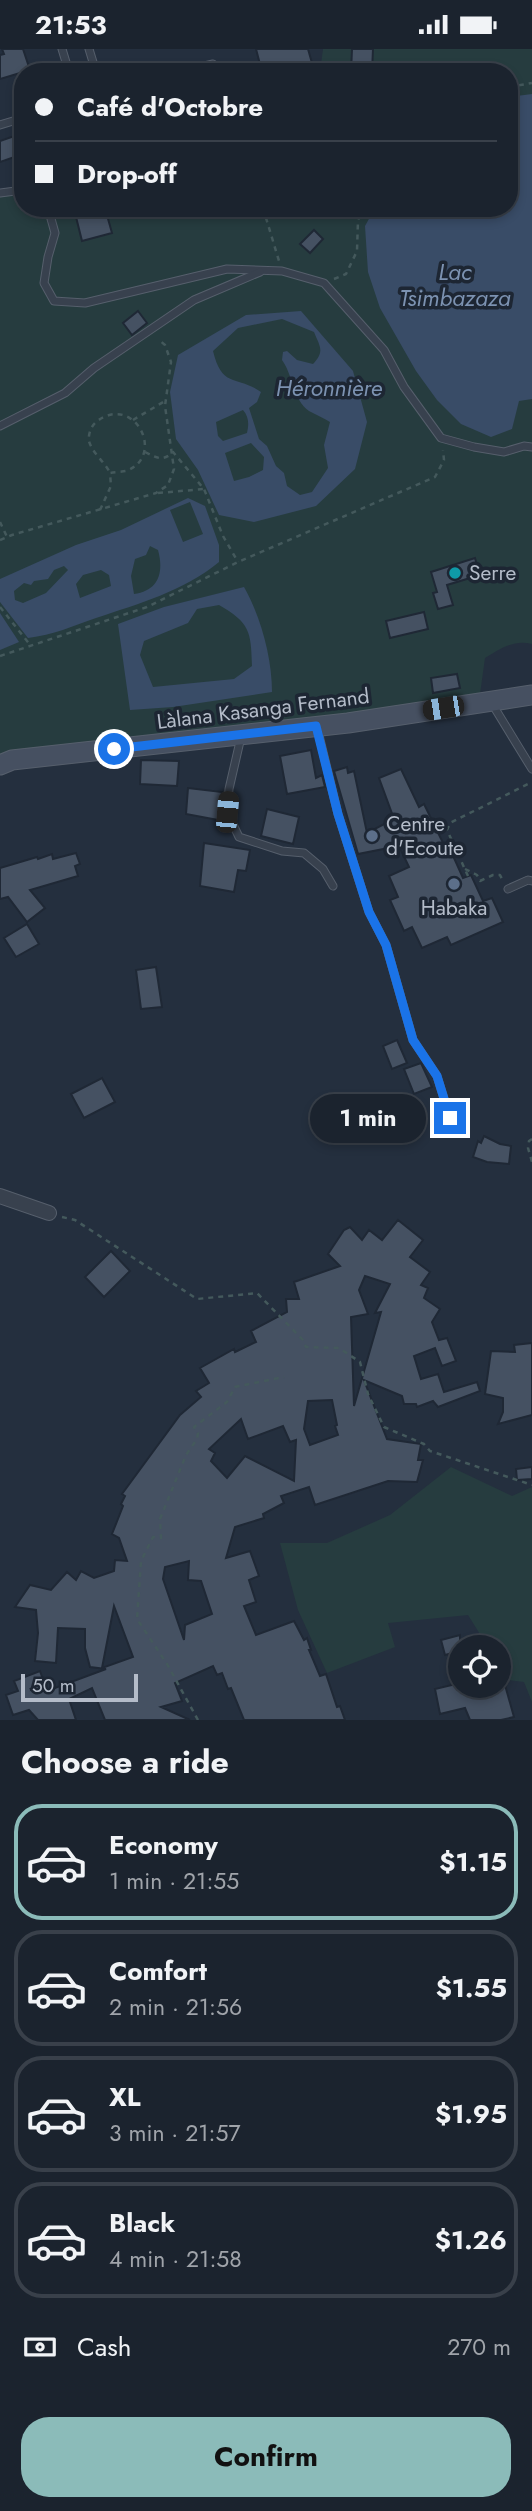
<!DOCTYPE html>
<html lang="en">
<head>
<meta charset="utf-8">
<style>
	:root { --surface:#1b232e; --page:#282f3a; --text:#f1f3f6; --muted:#a0a4aa; --line:#39404a; --accent:#8bbbb9 }
	body { margin:0; font-family:Jost,sans-serif; background:var(--page); color:var(--text); height:100vh; display:flex; flex-direction:column; font-size:26px; white-space:nowrap }
	* { box-sizing:border-box; margin:0 }
	p { font-size:23px; color:var(--muted) }
	.icon { flex:none; width:38px; height:38px; fill:none; stroke:currentColor; stroke-width:2; stroke-linecap:round; stroke-linejoin:round }
	.map { position:relative; height:1671px; overflow:hidden }
	.panel { display:flex; flex-direction:column; background:var(--surface); flex:1 }
	.panel>* { flex:none }
	.top-card { position:absolute; left:14px; top:14px; width:504px; height:154px; border-radius:28px; box-shadow:0 4px 10px #0003,0 0 0 2px var(--line); display:grid; align-content:center; height:154px; padding:0 21px; background:var(--surface) }
	.controls { position:absolute; left:448px; top:1586px; display:grid; gap:14px }
	.controls a { display:grid; place-items:center; width:63px; height:63px; border-radius:50%; background:var(--surface); box-shadow:0 4px 10px #0003,0 0 0 2px var(--line); font-size:35px }
	.scale { position:absolute; left:21px; bottom:18px; width:117px; box-sizing:border-box; padding-left:7px; border:4px solid #b4bcc9; border-top:0; font-size:19px; line-height:24px; white-space:nowrap; color:#b4bcc9; -webkit-text-stroke:5px #1d2633; paint-order:stroke }
	.end { position:absolute; width:32px; height:32px; margin:-16px; border:9px solid #1a73e8; background:#fff; box-shadow:0 0 0 4px #fff }
	.from { border-radius:50% }
	.bubble { position:absolute; height:49px; border-radius:24px; background:var(--surface); box-shadow:0 4px 10px #0003,0 0 0 2px var(--line); font-size:23px; font-weight:700; line-height:49px; text-align:center }
	.car { position:absolute; width:21px; height:42px; margin:-21px -10px; border-radius:9px; box-shadow:0 0 5px 2px #0007; background:linear-gradient(#222 24%,#8ab4d8 0 40%,#222 0 76%,#8ab4d8 0 86%,#222 0) }
	.top-card b { display:flex; align-items:center; gap:24px; height:66px; font-size:26px }
	.top-card b+b { border-top:2px solid var(--line) }
	.top-card i { width:18px; height:18px; background:var(--text) }
	ul { padding:0; list-style:none }
	li { display:flex; align-items:center; gap:21px; height:116px; margin:0 14px 10px; padding:0 7px; border:4px solid var(--line); border-radius:28px }
	li div { flex:1 }
	li b { display:block; font-size:26px }
	li em { font-style:normal; font-weight:700 }
	li.current { border-color:var(--accent) }
	li>.icon { width:63px; height:63px; stroke-width:1.5 }
	h2 { padding:0 21px; font-size:32px; line-height:84px }
	.pay { display:flex; align-items:center; gap:18px; height:77px; padding:0 21px; font-size:26px }
	.pay p { margin-inline-start:auto }
	.button { display:flex; gap:14px; margin-top:auto; padding:14px 21px }
	.button a { flex:1; height:80px; border-radius:28px; background:var(--accent); color:#111; font-size:28px; font-weight:700; line-height:80px; text-align:center }
	.status { display:flex; justify-content:space-between; align-items:center; height:49px; padding:0 35px; background:var(--surface); direction:ltr }
	.status svg { height:19px; fill:currentColor }
	.map>svg:first-child { display:block }
	.green { fill:#263c3f }
	.water { fill:#394c67; fill-rule:evenodd }
	.building { fill:#455162; stroke:#1f2835; stroke-width:2; fill-rule:evenodd }
	.lines { fill:none; stroke-linecap:round; stroke-linejoin:round }
	.lane-casing { stroke:#565f6c; stroke-width:9 }
	.street-casing { stroke:#565f6c; stroke-width:16 }
	.secondary-casing { stroke:#565f6c; stroke-width:21 }
	.path { stroke:#44595c; stroke-width:2.5; stroke-dasharray:5 5; stroke-linecap:butt }
	.lane { stroke:#38414e; stroke-width:7 }
	.street { stroke:#38414e; stroke-width:14 }
	.secondary { stroke:#465061; stroke-width:19 }
	.route { stroke:#1a73e8; stroke-width:9 }
	.culture-dot { fill:#0f9aa8; stroke:#1d2633; stroke-width:2.5 }
	.service-dot { fill:#5c6f8a; stroke:#1d2633; stroke-width:2.5 }
	.labels { text-anchor:middle; dominant-baseline:central; stroke-width:7; stroke-linejoin:round; paint-order:stroke }
	.poi-label { font-size:21px; fill:#b4bcc9; stroke:#1d2633; text-anchor:start }
	.street-label { font-size:21px; fill:#b4bcc9; stroke:#1d2633 }
	.water-label { font-size:23px; font-style:italic; fill:#7c92b1; stroke:#1d2633 }
</style>
</head>
<body>
<div class="status"><b>21:53</b><svg viewBox="0 0 49 12"><path d="M0 12V9h3v3zM5 12V6h3v6zM10 12V3h3v9zM15 12V0h3v12zM26 1h20v11H26zM47 4h2v5h-2z"/></svg></div>
<div class="map">
<svg width="532" height="1671" viewBox="0 0 532 1671">
	<rect width="100%" height="100%" fill="#242f3e"/>
	<g class="green">
		<path d="M323,0H532V595C514,590 500,600 485,609L480,645L286,674L0,710V144L23,141V159H509V23H320Z"/>
		<polygon points="451,1418 512,1447 532,1438 532,1653 524,1633 508,1631 499,1616 499,1598 488,1598 468,1566 388,1574 395,1598 327,1624 298,1561 280,1494 327,1494 390,1466"/>
	</g>
	<g class="water">
		<polygon points="532,45 532,350 519,352 512,380 491,388 461,375 437,351 416,322 380,259 368,223 365,177 375,159 509,159 509,48"/>
		<path d="M301,262L353,322L367,373L355,420L316,457L254,473L219,466L198,421L176,390L170,343L178,306L246,266ZM282,270L314,283C320,298 325,302 313,315L297,311L287,302L283,303L282,311C293,326 293,351 309,362C316,366 324,369 330,373L324,396L328,419L312,443L300,446L287,437L284,424L276,417L267,397L259,390L249,359L257,353L261,343C237,326 222,340 213,302L238,279ZM243,361C249,368 249,375 247,384L223,392L218,387L216,373ZM251,394L264,408L263,421L249,428L234,432L225,404Z"/>
		<path d="M188,449L205,457L219,496V513C184,542 138,555 96,569C73,577 53,586 28,589L0,553V530L76,496L121,481ZM190,453L203,485L183,493L170,461ZM150,497L158,501C164,523 159,542 134,545L131,527L135,510L146,506ZM64,517L68,521L46,544L23,554L15,551L14,542L24,534L31,536L34,532L48,530L54,521ZM101,521L109,526L111,537L80,549L76,535L83,526Z"/>
		<path d="M244,538C261,568 272,609 272,643L173,658L130,661L118,575L164,558ZM219,556C250,574 251,582 252,617L234,630L153,638L140,606L144,592L188,574L197,560Z"/>
		<polygon points="0,564 19,593 0,601"/>
	</g>
	<g class="building">
		<polygon points="2,0 23,0 30,21 0,30 0,6 4,5"/>
		<polygon points="256,0 308,0 312,14 292,19 293,23 262,23"/>
		<polygon points="352,0 373,0 372,23 351,23"/>
		<polygon points="23,84 23,105 0,113 0,92"/>
		<polygon points="93,159 105,159 112,184 82,192 75,164"/>
		<polygon points="314,181 323,190 310,204 300,195"/>
		<polygon points="138,262 147,274 132,286 123,274"/>
		<polygon points="475,509 480,526 447,536 453,556 438,560 433,544 437,543 431,523"/>
		<polygon points="424,563 428,580 390,589 386,572"/>
		<polygon points="457,625 460,639 433,644 431,629"/>
		<polygon points="311,701 316,729 322,726 325,738 287,745 280,707"/>
		<polygon points="141,711 179,712 177,737 140,735"/>
		<polygon points="347,718 348,724 354,722 367,784 394,770 379,729 401,720 419,758 424,755 447,802 450,800 463,829 471,826 483,852 492,849 503,873 451,896 447,888 422,899 412,878 404,882 390,851 398,848 389,827 409,818 399,797 358,805 334,722"/>
		<polygon points="188,739 222,743 218,771 186,765"/>
		<polygon points="267,760 299,768 293,795 261,787"/>
		<polygon points="204,794 250,801 246,822 238,821 234,843 200,837"/>
		<polygon points="76,804 80,815 75,817 78,827 30,841 45,859 27,873 8,848 0,850 0,819 37,808 38,810 52,805 53,810"/>
		<polygon points="27,875 39,895 16,908 4,889"/>
		<polygon points="156,918 162,958 141,960 136,921"/>
		<polygon points="397,991 407,1014 392,1020 383,997"/>
		<polygon points="421,1014 432,1038 414,1045 404,1020"/>
		<polygon points="102,1029 115,1053 84,1069 71,1045"/>
		<polygon points="484,1087 500,1095 511,1097 509,1115 487,1113 473,1108 478,1092 481,1094"/>
		<path d="M398,1171L423,1191L410,1208L430,1223L421,1236L428,1239L424,1249L440,1260L432,1273L439,1291L447,1289L456,1312L442,1317L435,1299L414,1307L421,1330L438,1325L444,1343L477,1333L480,1342L438,1358L433,1352L417,1358L416,1355H404L402,1347L364,1331L387,1390L421,1395L418,1411H423L417,1433L388,1432L315,1456L309,1438L281,1447L284,1454L263,1465L264,1469L235,1478L226,1509L250,1502L259,1527L249,1531L256,1553L244,1557L256,1586L294,1572L304,1591L307,1589L311,1601H309L320,1627L326,1625L337,1658L340,1657L345,1671H244L231,1639L228,1640L222,1624L217,1626L213,1617L175,1634L182,1652L161,1658L190,1671H105L92,1639L69,1650L76,1671H38L29,1661L13,1666L6,1646L18,1642L14,1632L40,1622L47,1642L106,1620L90,1618L85,1599V1580L58,1579L56,1614L35,1612L38,1584L36,1561L15,1558L30,1536L51,1541L67,1523L76,1531L81,1522L94,1529L114,1522L115,1511L127,1512L119,1489L112,1485L123,1457L121,1455L125,1447L122,1445L180,1366L201,1348L196,1342L209,1334L200,1319L234,1300L235,1303L256,1293L251,1282L287,1263L286,1250H299L294,1233L340,1217L328,1205L344,1181L350,1178L362,1191L369,1181L382,1191ZM365,1227L390,1235L375,1264L381,1263L354,1357L351,1268L368,1265L359,1241ZM332,1351L337,1376L335,1377L338,1386L310,1396L304,1380L308,1352ZM241,1370L248,1390L283,1377L290,1393L296,1391L294,1432L245,1407L227,1429L211,1412L215,1404L209,1400ZM189,1512L188,1531L201,1532L212,1565L185,1576L184,1591L163,1530L165,1518ZM114,1557L133,1608L102,1619Z"/>
		<polygon points="111,1202 130,1222 104,1248 85,1228"/>
		<polygon points="532,1294 532,1366 498,1375 503,1363 503,1349 485,1345 491,1302 515,1303 514,1296"/>
		<polygon points="532,1418 532,1430 517,1431 516,1420"/>
		<polygon points="460,1586 460,1602 445,1606 441,1591"/>
		<polygon points="460,1634 460,1636 505,1636 514,1668 501,1671 470,1671 465,1659 440,1665 435,1640"/>
	</g>
	<g class="lines">
		<defs>
			<g id="lane">
				<polyline points="62,0 69,23"/>
				<polyline points="89,0 96,23"/>
				<polyline points="179,23 213,15 220,23"/>
				<polyline points="0,76 23,69"/>
				<polyline points="0,144 23,141"/>
				<polyline points="48,159 55,184 48,208 44,234 54,252 85,254 227,220 282,222 324,234 384,301 404,338 441,389 474,398 504,403 524,397 532,398"/>
				<polyline points="0,377 65,344 94,319 194,251 260,223"/>
				<polyline points="491,653 532,720"/>
				<polyline points="317,678 338,765 369,863 386,896 413,991 437,1027 450,1069"/>
				<polyline points="241,688 229,740 227,763 239,788 282,802 304,804 323,820 333,837"/>
				<polyline points="508,840 528,831 532,832"/>
			</g>
			<polyline id="street" points="0,1147 49,1164"/>
			<polyline id="secondary" points="0,716 12,711 348,674 532,646"/>
		</defs>
		<use href="#lane" class="lane-casing"/>
		<use href="#street" class="street-casing"/>
		<use href="#secondary" class="secondary-casing"/>
		<g class="path">
			<polyline points="509,38 532,34"/>
			<polyline points="263,159 279,212"/>
			<polyline points="334,230 346,225 357,202 358,171 363,159"/>
			<polyline points="133,371 165,352"/>
			<path d="M145,403C157,409 163,413 173,403L204,440L223,487L238,513"/>
			<polyline points="158,444 204,440"/>
			<path d="M100,461L111,437L110,424C115,423 121,423 126,422C167,407 134,343 96,373C91,377 88,386 89,392C92,404 105,413 110,424"/>
			<polyline points="0,473 7,488"/>
			<polyline points="0,491 12,486 156,444 168,436 174,420 165,357 171,313 165,296 158,290"/>
			<polyline points="0,558 31,597"/>
			<polyline points="0,607 147,558 238,513 435,428 444,411 443,401"/>
			<polyline points="465,820 477,826 480,832 493,826 500,826 503,832"/>
			<polyline points="468,827 447,781 450,774 532,733"/>
			<polyline points="532,1090 529,1092 528,1099 532,1113"/>
			<polyline points="62,1168 75,1171 197,1250 257,1244 303,1291 306,1298 339,1299 360,1313 368,1345 384,1378 424,1395 430,1402 532,1436"/>
			<polyline points="198,1671 167,1615 137,1570 141,1512 153,1488 161,1489 160,1470 186,1406 197,1390 198,1384 194,1378 227,1353 235,1338 284,1328"/>
		</g>
		<use href="#lane" class="lane"/>
		<use href="#street" class="street"/>
		<use href="#secondary" class="secondary"/>
	</g>
	<g class="lines">
		<polyline class="route" points="114,700 316,677 338,765 369,863 386,896 413,991 437,1027 450,1069"/>
	</g>
	<circle class="culture-dot" cx="455" cy="524" r="7"/>
	<g class="service-dot">
		<circle cx="372" cy="787" r="7"/>
		<circle cx="454" cy="835" r="7"/>
	</g>
	<g class="labels">
		<g class="poi-label">
			<text x="469" y="524">Serre</text>
			<text x="386" y="775">Centre<tspan x="386" dy="24">d'Ecoute</tspan></text>
			<text x="454" y="859" text-anchor="middle">Habaka</text>
		</g>
		<g class="street-label">
			<text transform="translate(263 660) rotate(-7)">Làlana Kasanga Fernand</text>
		</g>
		<g class="water-label">
			<text x="455" y="223">Lac<tspan x="455" dy="26">Tsimbazaza</tspan></text>
			<text x="329" y="339">Héronnière</text>
		</g>
	</g>
</svg>
<div class="controls">
<a><svg class="icon" aria-label="locate" viewBox="0 0 24 24"><circle cx="12" cy="12" r="6"/><path d="M12 2v4M12 18v4M2 12h4M18 12h4"/></svg></a>
</div>
<div class="scale">50 m</div>
<i class="end from" style="left:114px;top:700px"></i>
<i class="end" style="left:450px;top:1069px"></i>
<div class="bubble" style="left:310px;top:1045px;width:116px">1 min</div>
<i class="car" style="left:443px;top:659px;rotate:261deg"></i>
<i class="car" style="left:227px;top:763px;rotate:5deg"></i>
<div class="top-card">
<b><i class="from"></i>Café d'Octobre</b>
<b><i></i>Drop-off</b>
</div>
</div>
<section class="panel">
<h2>Choose a ride</h2>
<ul>
<li class="current"><svg class="icon" aria-label="car" viewBox="0 0 24 24"><path d="M5 17H2v-5l4-1 3-4h7l3 4 3 1v5h-3M9 17h6M6 11h13"/><circle cx="7" cy="17" r="2"/><circle cx="17" cy="17" r="2"/></svg><div><b>Economy</b><p>1 min · 21:55</p></div><em>$1.15</em></li>
<li><svg class="icon" aria-label="car" viewBox="0 0 24 24"><path d="M5 17H2v-5l4-1 3-4h7l3 4 3 1v5h-3M9 17h6M6 11h13"/><circle cx="7" cy="17" r="2"/><circle cx="17" cy="17" r="2"/></svg><div><b>Comfort</b><p>2 min · 21:56</p></div><em>$1.55</em></li>
<li><svg class="icon" aria-label="car" viewBox="0 0 24 24"><path d="M5 17H2v-5l4-1 3-4h7l3 4 3 1v5h-3M9 17h6M6 11h13"/><circle cx="7" cy="17" r="2"/><circle cx="17" cy="17" r="2"/></svg><div><b>XL</b><p>3 min · 21:57</p></div><em>$1.95</em></li>
<li><svg class="icon" aria-label="car" viewBox="0 0 24 24"><path d="M5 17H2v-5l4-1 3-4h7l3 4 3 1v5h-3M9 17h6M6 11h13"/><circle cx="7" cy="17" r="2"/><circle cx="17" cy="17" r="2"/></svg><div><b>Black</b><p>4 min · 21:58</p></div><em>$1.26</em></li>
</ul>
<div class="pay"><svg class="icon" aria-label="cash" viewBox="0 0 24 24"><path d="M3 7h18v10H3z"/><circle cx="12" cy="12" r="2"/></svg>Cash<p>270 m</p></div>
<div class="button"><a>Confirm</a></div>
</section>
</body>
</html>
